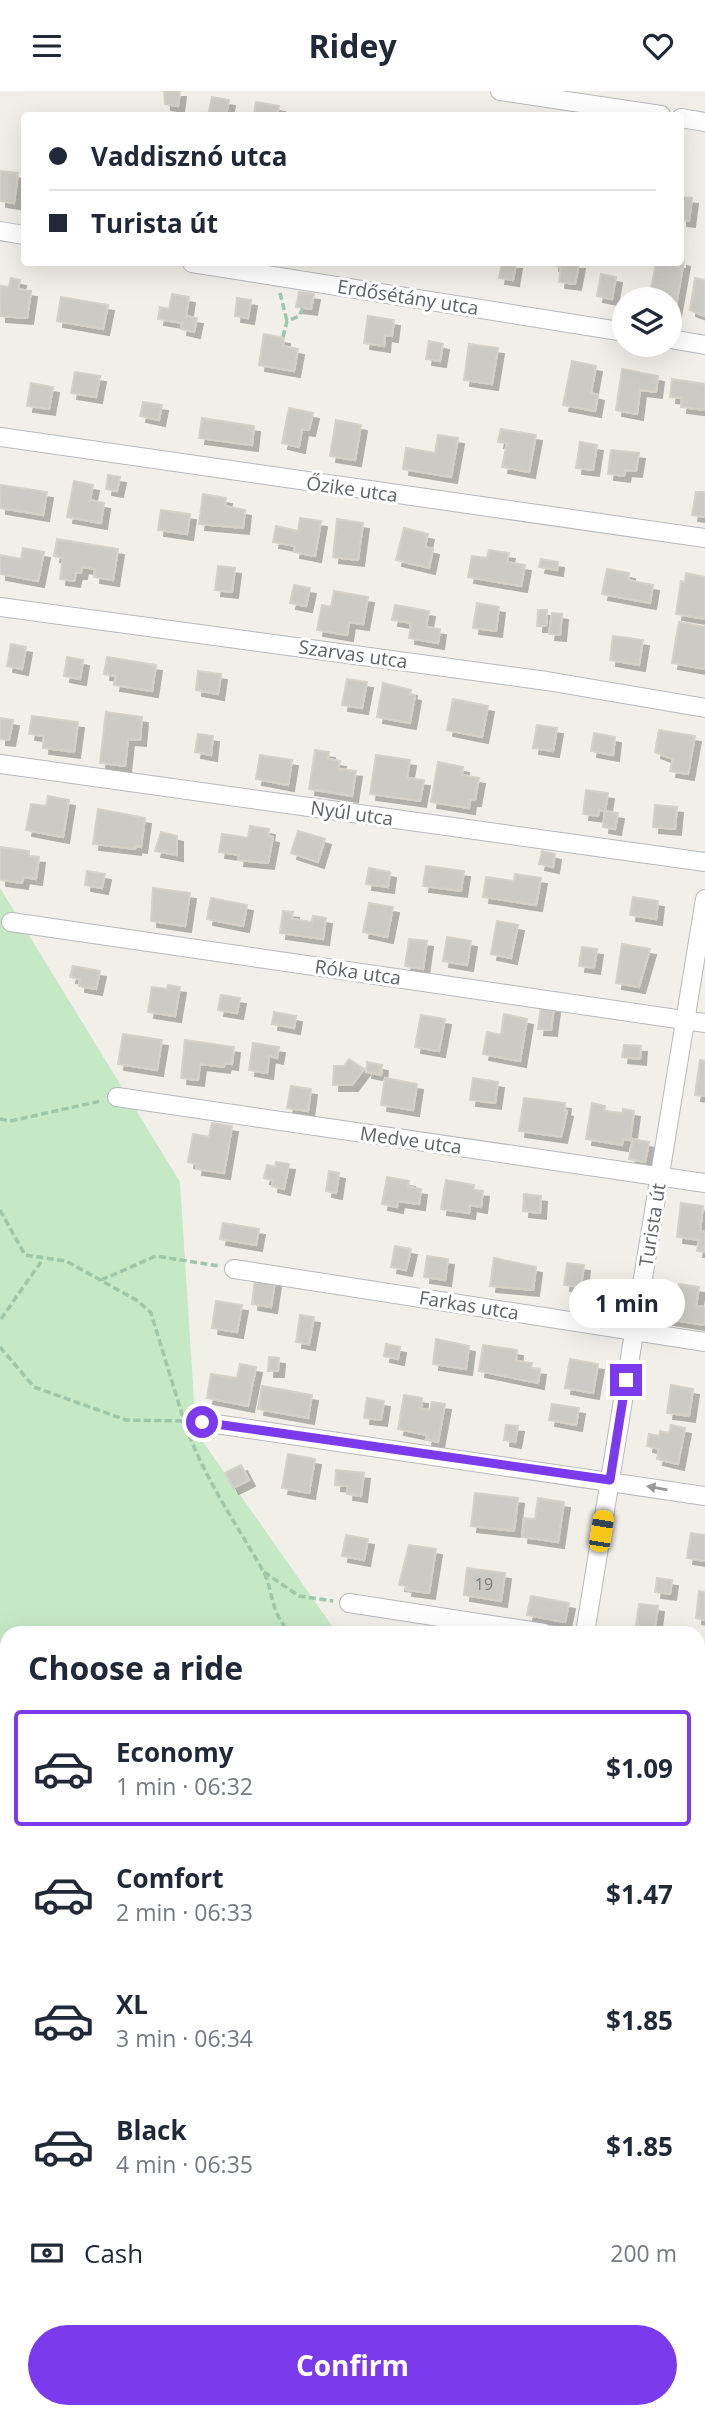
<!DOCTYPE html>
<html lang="en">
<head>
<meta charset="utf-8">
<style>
	:root { --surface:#fff; --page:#f6f6f7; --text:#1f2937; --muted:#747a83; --line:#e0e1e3; --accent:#7c3aed }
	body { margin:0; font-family:"Open Sans",sans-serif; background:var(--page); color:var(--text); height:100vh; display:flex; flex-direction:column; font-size:26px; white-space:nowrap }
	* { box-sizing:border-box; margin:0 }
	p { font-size:23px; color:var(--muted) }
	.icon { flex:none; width:38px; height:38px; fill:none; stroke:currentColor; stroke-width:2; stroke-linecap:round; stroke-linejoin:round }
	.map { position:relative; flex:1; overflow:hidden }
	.side { position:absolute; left:0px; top:1535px; width:705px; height:793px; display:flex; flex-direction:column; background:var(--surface); border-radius:21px 21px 0 0; box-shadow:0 7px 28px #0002 }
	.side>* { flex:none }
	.hud { position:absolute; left:21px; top:21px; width:663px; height:154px; border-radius:7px; box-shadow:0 7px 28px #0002; display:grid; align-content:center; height:154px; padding:0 28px; background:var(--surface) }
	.controls { position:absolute; left:612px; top:196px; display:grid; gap:14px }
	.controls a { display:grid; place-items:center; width:70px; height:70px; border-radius:50%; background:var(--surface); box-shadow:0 7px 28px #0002; font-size:35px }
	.end { position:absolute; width:32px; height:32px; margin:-16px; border:9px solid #7c3aed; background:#fff; box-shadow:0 0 0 4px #fff }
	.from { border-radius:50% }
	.bubble { position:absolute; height:49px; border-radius:24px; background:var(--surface); box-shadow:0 7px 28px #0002; font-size:23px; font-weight:700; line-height:49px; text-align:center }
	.car { position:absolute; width:21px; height:42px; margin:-21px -10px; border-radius:9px; box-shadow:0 0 5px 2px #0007; background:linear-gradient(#f5c518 24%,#345 0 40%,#f5c518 0 76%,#345 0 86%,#f5c518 0) }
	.hud b { display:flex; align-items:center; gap:24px; height:66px; font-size:26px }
	.hud b+b { border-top:2px solid var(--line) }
	.hud i { width:18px; height:18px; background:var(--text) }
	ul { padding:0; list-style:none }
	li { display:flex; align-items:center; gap:21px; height:116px; margin:0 14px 10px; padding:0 14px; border:4px solid transparent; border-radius:7px }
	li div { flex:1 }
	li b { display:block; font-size:26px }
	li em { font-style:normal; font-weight:700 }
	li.selected { border-color:var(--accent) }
	li>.icon { width:63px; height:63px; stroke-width:1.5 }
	h2 { padding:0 28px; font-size:32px; line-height:84px }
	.pay { display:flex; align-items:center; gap:18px; height:77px; padding:0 28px; font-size:26px }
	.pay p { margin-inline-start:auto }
	.action { display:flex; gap:14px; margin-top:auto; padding:14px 28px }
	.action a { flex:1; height:80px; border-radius:42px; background:var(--accent); color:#fff; font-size:28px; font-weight:700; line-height:80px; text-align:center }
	header { display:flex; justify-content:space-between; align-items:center; height:91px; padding:0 28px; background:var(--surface); font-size:32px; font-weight:700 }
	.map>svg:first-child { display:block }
	.green { fill:#c5e8c5 }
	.building { fill:#cccac5; stroke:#d6d1c6; stroke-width:2; filter:url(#shadow) }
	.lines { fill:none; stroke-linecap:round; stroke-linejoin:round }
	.minor-casing { stroke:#b5b8bc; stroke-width:20 }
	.path { stroke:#9cc7a9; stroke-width:3.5; stroke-dasharray:7 3.5; stroke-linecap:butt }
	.minor { stroke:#fff; stroke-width:18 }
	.oneway { fill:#979a9d }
	.route { stroke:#7c3aed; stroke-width:9 }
	.labels { text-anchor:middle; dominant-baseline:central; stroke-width:6; stroke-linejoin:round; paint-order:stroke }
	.number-label { font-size:16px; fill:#7a7d7f }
	.street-label { font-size:19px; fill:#5f6368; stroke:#fff }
</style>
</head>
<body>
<header><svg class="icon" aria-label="menu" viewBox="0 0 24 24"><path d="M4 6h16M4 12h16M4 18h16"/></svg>Ridey<svg class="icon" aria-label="heart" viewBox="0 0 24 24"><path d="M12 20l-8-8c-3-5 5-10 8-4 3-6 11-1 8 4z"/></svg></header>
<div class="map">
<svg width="705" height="2326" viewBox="0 0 705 2326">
	<defs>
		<filter id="shadow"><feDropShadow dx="6" dy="6" stdDeviation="0" flood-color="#0004"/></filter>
	</defs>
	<rect width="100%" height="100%" fill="#f1efe8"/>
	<polygon class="green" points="0,797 180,1091 196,1341 337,1542 7,1542 7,2320 698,2320 698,1721 705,1727 705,2326 0,2326"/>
	<g class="building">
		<polygon points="164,0 180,0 178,15 165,13"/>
		<polygon points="212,6 229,9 226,24 208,24"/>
		<polygon points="256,11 279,15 277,24 254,24"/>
		<polygon points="0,80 18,82 14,112 0,110"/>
		<polygon points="681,106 692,107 689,130 681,129"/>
		<polygon points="681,169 684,170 675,220 670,220 670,208 649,208 656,172 681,172"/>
		<polygon points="502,172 516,172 513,189 499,187"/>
		<polygon points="553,172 579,172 575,193 559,191 561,176 553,174"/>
		<polygon points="601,183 616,186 612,208 597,205"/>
		<polygon points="11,187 20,189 18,198 31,200 27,227 0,225 1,195 9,196"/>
		<polygon points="695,187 705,189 705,225 690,219"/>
		<polygon points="299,201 314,203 311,218 296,216"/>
		<polygon points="172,203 189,206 186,225 197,227 194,241 181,238 182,232 158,228 160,216 169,218"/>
		<polygon points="61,206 108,214 103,238 57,230"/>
		<polygon points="237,207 251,209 248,227 235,225"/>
		<polygon points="368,225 394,229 392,245 385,244 384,255 364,252"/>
		<polygon points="264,243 284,247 283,255 298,258 294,280 259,274"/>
		<polygon points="429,250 443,253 440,270 426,268"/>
		<polygon points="469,253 498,257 492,293 464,289"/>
		<polygon points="572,270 596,275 591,302 598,304 595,320 563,314"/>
		<polygon points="622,278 658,285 656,301 640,299 637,323 616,319"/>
		<polygon points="75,281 100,285 96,306 71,302"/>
		<polygon points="672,288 705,293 705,319 681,316 682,307 670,306"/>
		<polygon points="31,292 53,296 49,318 27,315"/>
		<polygon points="143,311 162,314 159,329 140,325"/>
		<polygon points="289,317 313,322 309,339 302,338 299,356 282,352"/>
		<polygon points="202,327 254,335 252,354 199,347"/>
		<polygon points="336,329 361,334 355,369 330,365"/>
		<polygon points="501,338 536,344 529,381 502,376 507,352 498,351"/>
		<polygon points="438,344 458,347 451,386 403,378 406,357 435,362"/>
		<polygon points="580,351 597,354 593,379 576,377"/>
		<polygon points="611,359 639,362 636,380 625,379 624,385 608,383"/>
		<polygon points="108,384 120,386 117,400 106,398"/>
		<polygon points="74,390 93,394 90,409 104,412 101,432 67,426"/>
		<polygon points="1,394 47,401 43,424 0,417"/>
		<polygon points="696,401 705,401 705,426 692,424"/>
		<polygon points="203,403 226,407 225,415 245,419 243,437 199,433"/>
		<polygon points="161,419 190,423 187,443 158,439"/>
		<polygon points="300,427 321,430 315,465 294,461 295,455 273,451 276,435 298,440"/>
		<polygon points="337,428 363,432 358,469 333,466"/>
		<polygon points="404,437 428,443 425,456 433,458 429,477 396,469"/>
		<polygon points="57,448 118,458 113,489 94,486 95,478 82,476 81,482 76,482 74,490 60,488 63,467 54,465"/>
		<polygon points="23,457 44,461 38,490 0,483 0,464 21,468"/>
		<polygon points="489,459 509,462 507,471 525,474 521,495 468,486 472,465 487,467"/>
		<polygon points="541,468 558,471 557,479 539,476"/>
		<polygon points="218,475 235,477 232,501 215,499"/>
		<polygon points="607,478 629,482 628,489 653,494 650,512 602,503"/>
		<polygon points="686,482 705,486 705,528 676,523 681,490 685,491"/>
		<polygon points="294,494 310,497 306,515 290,512"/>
		<polygon points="334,500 368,506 363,533 349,531 347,544 317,539 322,514 331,516"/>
		<polygon points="477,512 499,516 496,540 473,537"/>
		<polygon points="395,514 429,520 426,536 440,538 438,552 409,547 411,532 392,529"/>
		<polygon points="538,519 547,519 546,535 537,535"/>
		<polygon points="552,522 562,523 560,544 549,543"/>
		<polygon points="679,531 705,536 705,578 672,572"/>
		<polygon points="613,545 643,549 639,574 610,569"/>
		<polygon points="11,553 26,556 22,578 7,575"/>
		<polygon points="67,566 83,569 80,588 64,585"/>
		<polygon points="107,566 156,574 152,600 114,594 116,585 104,583"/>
		<polygon points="198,580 221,583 218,603 196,599"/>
		<polygon points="347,588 367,591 362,617 342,614"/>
		<polygon points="383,592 411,599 410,603 415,604 410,632 377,626"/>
		<polygon points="453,608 488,615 482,646 447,639"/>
		<polygon points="106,621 142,626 140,649 128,648 125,675 100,672"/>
		<polygon points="32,625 78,631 74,661 43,657 44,645 29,643"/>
		<polygon points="0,627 13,629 9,649 0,648"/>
		<polygon points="537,634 557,637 553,660 533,657"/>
		<polygon points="659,639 695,645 688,683 670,680 673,668 655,661"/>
		<polygon points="594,642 615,646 613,664 591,660"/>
		<polygon points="198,643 213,645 211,664 195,661"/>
		<polygon points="315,659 329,661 328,668 340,670 338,678 356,680 352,705 309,698"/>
		<polygon points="260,664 292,669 288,694 256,688"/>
		<polygon points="376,664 410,669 407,687 424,689 420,710 370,703"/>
		<polygon points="438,671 463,676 462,684 479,687 475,709 470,709 469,717 431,711"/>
		<polygon points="586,699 608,702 605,720 599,719 598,725 583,723"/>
		<polygon points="48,705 69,709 63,746 26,739 31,713 46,715"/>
		<polygon points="655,714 677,716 675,738 653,736"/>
		<polygon points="98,718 145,727 141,756 136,755 135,758 93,753"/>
		<polygon points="605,720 618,722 615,738 603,736"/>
		<polygon points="250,735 269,738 268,745 273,746 268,772 238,769 239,764 219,761 222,743 248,747"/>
		<polygon points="298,740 325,748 318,771 291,762"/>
		<polygon points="161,741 177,745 177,764 155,760"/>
		<polygon points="0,756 29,760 29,765 39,766 36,788 23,786 22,792 0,789"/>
		<polygon points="542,760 555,763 553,776 539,773"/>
		<polygon points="426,775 464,780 461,800 423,795"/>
		<polygon points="369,777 390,781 388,796 366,793"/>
		<polygon points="87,780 105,783 102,797 85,794"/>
		<polygon points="515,783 541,787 536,814 483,806 486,786 514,790"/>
		<polygon points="153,797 190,802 185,835 151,830"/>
		<polygon points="633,806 658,810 656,828 630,824"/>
		<polygon points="211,807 247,814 243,835 207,828"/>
		<polygon points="369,812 393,816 387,846 363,841"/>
		<polygon points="283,820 293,821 292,828 312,831 313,825 326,827 323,848 280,842"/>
		<polygon points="497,830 518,834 511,867 491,863"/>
		<polygon points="447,846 471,850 467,874 443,870"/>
		<polygon points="409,848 427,850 423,878 405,875"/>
		<polygon points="622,853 650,858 639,896 616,892"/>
		<polygon points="582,856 597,858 594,877 579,875"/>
		<polygon points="73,875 100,880 96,898 79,895 80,888 70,886"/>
		<polygon points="168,894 180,896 175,925 148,921 152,896 167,898"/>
		<polygon points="221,904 240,907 237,922 218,919"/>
		<polygon points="541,914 554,916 551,939 538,938"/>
		<polygon points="274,921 296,925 294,937 272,933"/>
		<polygon points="504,923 527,928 520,970 483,963 487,941 501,944"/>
		<polygon points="421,924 445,928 439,960 415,956"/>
		<polygon points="123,943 162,949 157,979 118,973"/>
		<polygon points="185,949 234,956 232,973 225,972 224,976 200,973 198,989 181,987"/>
		<polygon points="253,952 279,956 277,967 269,965 267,982 249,979"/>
		<polygon points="624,954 641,955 640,968 622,966"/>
		<polygon points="349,968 364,978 352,994 333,994 334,975 344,975"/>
		<polygon points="700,969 705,970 705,1005 695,1004"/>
		<polygon points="367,971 382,974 381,984 366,981"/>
		<polygon points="385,987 417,993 413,1019 381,1014"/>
		<polygon points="473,987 498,991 495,1012 470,1009"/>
		<polygon points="291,995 311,998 308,1020 287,1017"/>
		<polygon points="524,1007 565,1012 564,1019 567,1020 561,1046 519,1040"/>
		<polygon points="592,1012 605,1015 604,1020 623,1022 623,1018 634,1020 630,1049 623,1048 622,1054 586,1048"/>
		<polygon points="212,1032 232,1035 224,1082 196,1078 197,1073 188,1071 193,1043 209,1046"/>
		<polygon points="633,1048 649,1051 645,1071 629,1068"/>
		<polygon points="276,1071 289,1073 284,1098 272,1095 273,1089 264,1087 267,1074 275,1076"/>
		<polygon points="329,1080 339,1082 336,1102 326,1100"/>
		<polygon points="387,1086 409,1090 408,1096 421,1098 419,1113 398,1110 397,1116 382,1113"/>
		<polygon points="446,1089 474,1094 473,1099 483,1100 481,1116 470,1114 469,1122 441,1118"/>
		<polygon points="524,1103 541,1105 540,1122 523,1120"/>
		<polygon points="681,1112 703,1115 700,1140 705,1141 705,1161 697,1160 699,1149 677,1146"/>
		<polygon points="223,1132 259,1138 256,1154 220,1148"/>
		<polygon points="395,1155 411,1158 406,1179 391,1176"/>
		<polygon points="427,1165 448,1168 445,1189 424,1186"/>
		<polygon points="494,1167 536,1176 533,1199 490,1195"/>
		<polygon points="567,1172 584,1174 581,1196 564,1194"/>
		<polygon points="255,1187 275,1190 271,1216 252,1213"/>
		<polygon points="679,1193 699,1196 696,1215 705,1216 705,1234 661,1227 664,1208 676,1210"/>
		<polygon points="216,1210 242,1214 237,1241 212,1237"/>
		<polygon points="300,1224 314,1226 309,1253 296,1251"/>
		<polygon points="436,1248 469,1255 466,1278 433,1273"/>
		<polygon points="386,1253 400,1256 398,1268 384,1265"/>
		<polygon points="483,1254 517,1259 516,1270 532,1272 531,1277 540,1278 538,1292 479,1280"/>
		<polygon points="269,1266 279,1267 278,1280 268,1280"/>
		<polygon points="570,1268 598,1273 593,1302 565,1297"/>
		<polygon points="240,1273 256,1276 248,1315 207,1307 211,1283 237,1287"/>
		<polygon points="671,1294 693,1298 689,1325 667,1322"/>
		<polygon points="262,1295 312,1304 308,1327 258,1318"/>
		<polygon points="404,1304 422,1307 421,1318 430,1319 432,1311 445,1313 438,1351 426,1348 427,1344 398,1338"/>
		<polygon points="367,1307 384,1310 381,1329 364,1327"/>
		<polygon points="552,1313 579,1317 576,1334 549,1329"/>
		<polygon points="506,1334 518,1335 515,1351 504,1349"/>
		<polygon points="671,1334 685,1337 678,1373 657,1368 659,1358 647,1355 649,1343 659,1345 660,1340 669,1342"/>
		<polygon points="288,1363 315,1368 309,1402 282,1397"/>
		<polygon points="241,1374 249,1389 233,1397 225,1382"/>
		<polygon points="336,1379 364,1382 361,1405 347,1403 348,1395 335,1394"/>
		<polygon points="475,1402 518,1407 514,1440 471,1435"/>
		<polygon points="538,1407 564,1411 558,1451 522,1446 524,1427 535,1428"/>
		<polygon points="691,1442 705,1444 705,1470 687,1467"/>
		<polygon points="346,1444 368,1448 364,1469 342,1465"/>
		<polygon points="409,1454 436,1458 429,1502 406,1499 407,1495 399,1494"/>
		<polygon points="467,1477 505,1482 501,1510 464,1504"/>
		<polygon points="657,1487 672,1489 670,1503 655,1501"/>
		<polygon points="699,1500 705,1501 705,1529 696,1527"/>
		<polygon points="531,1505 569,1512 565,1531 527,1524"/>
		<polygon points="639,1513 658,1515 655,1538 636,1535"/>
	</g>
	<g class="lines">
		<defs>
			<g id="minor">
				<polyline points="500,0 661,24"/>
				<polyline points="681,27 705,31"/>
				<polyline points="0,140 24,144"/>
				<polyline points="192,172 625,241"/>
				<polyline points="670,248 705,254"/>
				<polyline points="0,346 705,447"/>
				<polyline points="0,516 547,590 705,617"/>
				<polyline points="0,673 705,771"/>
				<polyline points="11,831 705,932"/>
				<polyline points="117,1006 705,1092"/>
				<polyline points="234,1178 705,1251"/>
				<polyline points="202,1331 705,1405"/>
				<polyline points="349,1512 544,1542"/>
				<polyline points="585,1542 705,808"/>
				<polyline points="698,1566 705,1568"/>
			</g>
		</defs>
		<use href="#minor" class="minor-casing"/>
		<g class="path">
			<polyline points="280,202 287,230"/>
			<polyline points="283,246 287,230 299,225 303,217"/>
			<polyline points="0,1028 10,1030 101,1010"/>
			<polyline points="0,1119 25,1164 66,1170 138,1210 151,1222 185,1333"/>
			<polyline points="101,1189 156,1165 219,1175"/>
			<polyline points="1,1228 43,1168"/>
			<polyline points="0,1256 34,1296 126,1329 183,1330"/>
			<path d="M189,1344C208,1392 236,1433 262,1478C275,1501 268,1518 290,1542"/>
			<polyline points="264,1481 299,1505 333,1510"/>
			<polyline points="0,1645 7,1646"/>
			<polyline points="0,1683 7,1677"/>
			<polyline points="698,1688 705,1693"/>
			<polyline points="698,1827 705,1825"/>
			<polyline points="0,1987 7,1983"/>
			<polyline points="0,2093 7,2097"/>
			<polyline points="0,2142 7,2151"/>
			<polyline points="0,2257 7,2262"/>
			<polyline points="85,2320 109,2320"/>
			<polyline points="219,2320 223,2326"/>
			<polyline points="516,2320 517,2326"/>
		</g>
		<use href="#minor" class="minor"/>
	</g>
	<defs><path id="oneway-solid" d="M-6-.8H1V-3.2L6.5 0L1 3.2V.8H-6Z" transform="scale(1.75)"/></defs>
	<use class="oneway" href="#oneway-solid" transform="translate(657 1397) rotate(-170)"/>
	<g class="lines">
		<polyline class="route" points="202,1331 610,1389 626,1289"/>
	</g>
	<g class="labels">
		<g class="number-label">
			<text x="484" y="1493">19</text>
		</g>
		<g class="street-label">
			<text transform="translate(408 206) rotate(9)">Erdősétány utca</text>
			<text transform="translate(352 398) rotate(8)">Őzike utca</text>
			<text transform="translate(353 563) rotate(8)">Szarvas utca</text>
			<text transform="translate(352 722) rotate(8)">Nyúl utca</text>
			<text transform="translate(358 881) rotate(8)">Róka utca</text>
			<text transform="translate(411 1049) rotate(8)">Medve utca</text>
			<text transform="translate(652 1134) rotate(-81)">Turista út</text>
			<text transform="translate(469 1214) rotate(9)">Farkas utca</text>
		</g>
	</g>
</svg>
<div class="controls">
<a><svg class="icon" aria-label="layers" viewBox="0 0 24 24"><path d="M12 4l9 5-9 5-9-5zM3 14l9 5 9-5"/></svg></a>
</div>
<i class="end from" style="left:202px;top:1331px"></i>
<i class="end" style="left:626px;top:1289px"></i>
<div class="bubble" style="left:569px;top:1188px;width:116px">1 min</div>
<i class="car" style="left:601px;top:1440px;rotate:9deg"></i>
<div class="hud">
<b><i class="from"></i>Vaddisznó utca</b>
<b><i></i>Turista út</b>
</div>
<section class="side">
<h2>Choose a ride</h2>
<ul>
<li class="selected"><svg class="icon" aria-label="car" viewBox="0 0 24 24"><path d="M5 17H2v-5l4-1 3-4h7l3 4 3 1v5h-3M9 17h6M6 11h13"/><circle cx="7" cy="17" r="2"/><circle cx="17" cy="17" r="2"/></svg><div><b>Economy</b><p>1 min · 06:32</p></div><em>$1.09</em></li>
<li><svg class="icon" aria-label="car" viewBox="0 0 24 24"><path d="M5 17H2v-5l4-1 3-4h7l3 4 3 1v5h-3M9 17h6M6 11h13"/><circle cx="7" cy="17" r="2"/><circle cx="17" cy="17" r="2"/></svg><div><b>Comfort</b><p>2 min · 06:33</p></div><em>$1.47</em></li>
<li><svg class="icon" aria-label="car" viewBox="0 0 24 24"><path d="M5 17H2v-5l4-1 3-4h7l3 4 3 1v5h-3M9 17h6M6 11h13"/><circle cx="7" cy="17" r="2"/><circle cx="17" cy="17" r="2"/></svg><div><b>XL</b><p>3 min · 06:34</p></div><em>$1.85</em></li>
<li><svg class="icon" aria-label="car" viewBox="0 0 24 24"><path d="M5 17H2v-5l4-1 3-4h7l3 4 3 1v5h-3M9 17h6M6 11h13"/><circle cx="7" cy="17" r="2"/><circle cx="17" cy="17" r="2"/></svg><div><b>Black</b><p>4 min · 06:35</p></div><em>$1.85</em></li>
</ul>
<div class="pay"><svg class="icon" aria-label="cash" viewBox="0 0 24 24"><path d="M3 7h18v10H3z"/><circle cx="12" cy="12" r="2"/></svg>Cash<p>200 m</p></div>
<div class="action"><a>Confirm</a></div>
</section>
</div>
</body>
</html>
